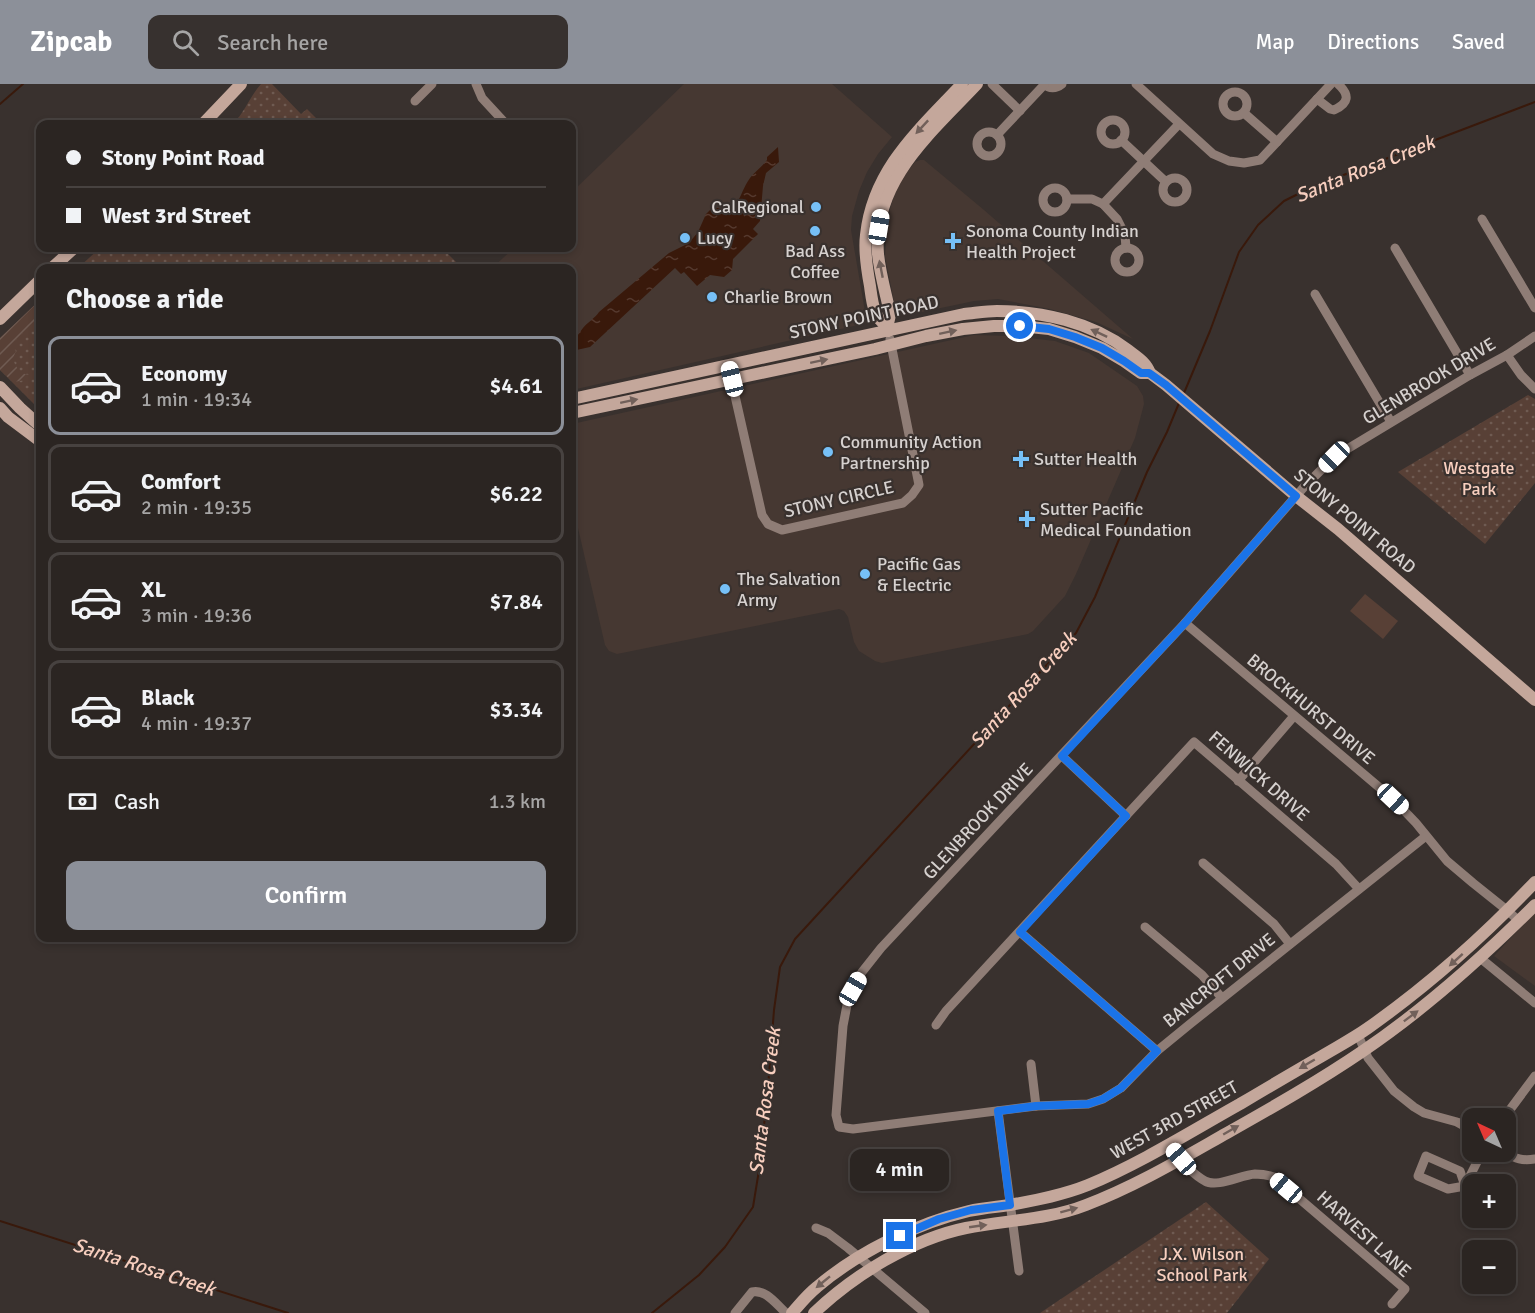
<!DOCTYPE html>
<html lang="en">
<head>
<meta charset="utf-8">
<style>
	:root { --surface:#2b2522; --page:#37312f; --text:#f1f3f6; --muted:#a6a5a5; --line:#474240; --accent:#8c9099 }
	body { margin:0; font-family:Signika,sans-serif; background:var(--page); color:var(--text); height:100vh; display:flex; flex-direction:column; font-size:22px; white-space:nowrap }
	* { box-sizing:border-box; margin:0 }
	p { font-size:20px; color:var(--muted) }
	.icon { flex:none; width:33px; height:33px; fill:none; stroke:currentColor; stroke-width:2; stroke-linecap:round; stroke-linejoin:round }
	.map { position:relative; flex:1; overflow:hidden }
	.side { position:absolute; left:36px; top:180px; width:540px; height:678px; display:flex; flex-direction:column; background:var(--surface); border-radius:12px; box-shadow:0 3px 9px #0003,0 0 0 2px var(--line) }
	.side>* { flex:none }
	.banner { position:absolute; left:36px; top:36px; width:540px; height:132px; border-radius:12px; box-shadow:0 3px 9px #0003,0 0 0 2px var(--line); display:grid; align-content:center; height:132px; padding:0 30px; background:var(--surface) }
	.needle { width:39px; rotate:316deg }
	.buttons { position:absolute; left:1462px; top:1024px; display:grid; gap:12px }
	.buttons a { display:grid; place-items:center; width:54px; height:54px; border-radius:12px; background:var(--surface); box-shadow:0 3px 9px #0003,0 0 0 2px var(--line); font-size:30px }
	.end { position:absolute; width:27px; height:27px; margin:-14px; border:8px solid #1a73e8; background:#fff; box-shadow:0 0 0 3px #fff }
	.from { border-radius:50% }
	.bubble { position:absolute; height:42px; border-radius:12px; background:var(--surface); box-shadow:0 3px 9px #0003,0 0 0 2px var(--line); font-size:20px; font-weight:600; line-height:42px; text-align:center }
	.car { position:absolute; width:18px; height:36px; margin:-18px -9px; border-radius:8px; box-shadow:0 0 4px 2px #0007; background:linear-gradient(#fff 24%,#345 0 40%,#fff 0 76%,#345 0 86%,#fff 0) }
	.banner b { display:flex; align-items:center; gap:21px; height:57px; font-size:22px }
	.banner b+b { border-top:2px solid var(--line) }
	.banner i { width:15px; height:15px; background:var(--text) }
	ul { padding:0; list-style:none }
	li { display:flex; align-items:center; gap:18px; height:99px; margin:0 12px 9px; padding:0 18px; border:3px solid var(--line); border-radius:12px }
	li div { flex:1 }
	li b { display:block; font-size:22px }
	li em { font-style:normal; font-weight:600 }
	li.current { border-color:var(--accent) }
	li>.icon { width:54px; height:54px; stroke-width:1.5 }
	h2 { padding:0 30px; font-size:27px; line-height:72px }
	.pay { display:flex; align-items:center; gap:15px; height:66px; padding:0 30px; font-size:22px }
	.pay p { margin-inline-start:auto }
	.button { display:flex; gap:12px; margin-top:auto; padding:12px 30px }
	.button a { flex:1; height:69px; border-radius:12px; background:var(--accent); color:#fff; font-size:24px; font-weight:600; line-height:69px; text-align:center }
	header { display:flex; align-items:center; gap:36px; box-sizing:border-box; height:84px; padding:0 30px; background:var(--accent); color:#fff }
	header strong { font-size:28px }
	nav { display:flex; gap:33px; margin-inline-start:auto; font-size:21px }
	.search { width:420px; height:54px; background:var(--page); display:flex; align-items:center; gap:15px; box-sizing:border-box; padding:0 21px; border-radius:12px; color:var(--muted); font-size:22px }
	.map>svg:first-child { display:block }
	.built { fill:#463832 }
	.park { fill:url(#park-dots) }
	.garden { fill:url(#garden-furrows) }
	.pitch { fill:#584036 }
	.water { fill:url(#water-ripples) }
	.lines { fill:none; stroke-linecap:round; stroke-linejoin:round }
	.stream { stroke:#39190b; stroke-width:2 }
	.street { stroke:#8f7d76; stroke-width:9 }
	.secondary { stroke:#c4a79b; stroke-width:12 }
	.oneway { fill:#71605a }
	.route { stroke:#1a73e8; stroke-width:8 }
	.poi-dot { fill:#76c0f7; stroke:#39312e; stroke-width:2 }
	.labels { text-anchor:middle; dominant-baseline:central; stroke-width:4.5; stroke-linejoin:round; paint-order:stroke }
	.poi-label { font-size:18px; fill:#d6d1cf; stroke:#39312e; text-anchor:start }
	.street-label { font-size:18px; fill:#d6d1cf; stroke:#39312e }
	.park-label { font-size:18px; fill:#f8cfbf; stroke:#39312e }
	.water-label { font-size:20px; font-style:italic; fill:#f7cebe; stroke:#39312e }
</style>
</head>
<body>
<header>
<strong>Zipcab</strong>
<div class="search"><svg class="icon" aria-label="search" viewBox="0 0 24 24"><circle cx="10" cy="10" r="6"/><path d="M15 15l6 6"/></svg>Search here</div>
<nav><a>Map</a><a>Directions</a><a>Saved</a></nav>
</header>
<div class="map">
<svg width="1535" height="1229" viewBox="0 0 1535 1229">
	<defs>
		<pattern id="park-dots" width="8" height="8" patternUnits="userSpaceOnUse" patternTransform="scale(1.5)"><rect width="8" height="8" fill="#584036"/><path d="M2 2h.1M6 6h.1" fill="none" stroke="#6f5b52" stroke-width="1.8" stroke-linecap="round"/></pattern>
		<pattern id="garden-furrows" width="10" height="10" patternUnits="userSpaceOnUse" patternTransform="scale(1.5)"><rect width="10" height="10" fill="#584036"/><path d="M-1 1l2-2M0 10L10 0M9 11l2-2" fill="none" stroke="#6f5b52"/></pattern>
		<pattern id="water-ripples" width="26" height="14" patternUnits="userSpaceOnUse" patternTransform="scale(1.5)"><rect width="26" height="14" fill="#39190b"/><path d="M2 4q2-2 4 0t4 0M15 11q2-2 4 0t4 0" fill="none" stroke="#55392e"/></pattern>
	</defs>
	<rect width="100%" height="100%" fill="#39312e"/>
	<g class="built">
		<polygon points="684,0 832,0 892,53 878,70 867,88 859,107 852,132 851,146 867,239 572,306 572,184 492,184 514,164 572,164 572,108"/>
		<polygon points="920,76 924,76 984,126 1133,255 1096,238 1050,225 998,215 974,217 903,232 899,230 896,227 885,172 887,143 890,125 896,106 902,94 915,78"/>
		<polygon points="974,251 1011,252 1055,257 1089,269 1137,302 1143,312 1144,320 1135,354 1076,490 1065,512 1033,547 1028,550 882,579 875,577 859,567 854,558 848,533 844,527 839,525 617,570 609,567 605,561 572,418 572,340"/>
		<polygon points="1535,828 1535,902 1494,872"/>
	</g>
	<g class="park">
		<path d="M261,0H272L301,30L307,25L322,40H233C245,28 250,12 261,0Z"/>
		<polygon points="100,164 442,164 462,184 78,184"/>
		<polygon points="40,216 40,330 39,325 0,286 0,254"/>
		<polygon points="1528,311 1535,315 1535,399 1485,460 1398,388"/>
		<polygon points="1206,1118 1269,1175 1227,1229 1040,1229"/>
	</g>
	<path class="garden" d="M40,216V233L27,246L30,250V252L24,248L11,261L16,267L13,274C15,285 25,295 36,289L40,294L13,298L0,286V254Z"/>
	<polygon class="pitch" points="1365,510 1398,537 1383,555 1350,527"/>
	<path class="water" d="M778,63L779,78L766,89L763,102L760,137L753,145L758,150L733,175L732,186L724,193L710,191L697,202L684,188L681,190L675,184L590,263L572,267V256C578,252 579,249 583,244C588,238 595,234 599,228L669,169L689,159L698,148L706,130L712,124C744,125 736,114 750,94C755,87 762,83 767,76V73Z"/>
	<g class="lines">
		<g class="stream">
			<polyline points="0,20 23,0"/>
			<polyline points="1184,309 1210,247 1239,168 1258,141 1284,117 1312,103 1535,18"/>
			<polyline points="0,1137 288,1229"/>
			<polyline points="652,1229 699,1191 725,1163 753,1123 760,1080 768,1003 774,926 780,883 795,855 1076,549 1095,513 1147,388 1167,348 1179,319"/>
		</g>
		<g class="street">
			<polyline points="476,0 482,14 506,40"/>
			<polyline points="992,0 1020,27"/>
			<path d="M1044,0C1049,5 1056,5 1062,0"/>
			<polyline points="1136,0 1213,70 1229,77 1244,79 1260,76 1331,0"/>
			<circle cx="1235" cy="20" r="12"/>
			<path d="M1317,15L1330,25L1334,26C1349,19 1350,11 1338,0"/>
			<polyline points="415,17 432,0"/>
			<polyline points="1244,29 1277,58"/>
			<circle cx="1113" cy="48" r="12"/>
			<circle cx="989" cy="60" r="12"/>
			<polyline points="997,51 1044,1"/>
			<polyline points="1121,56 1166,98"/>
			<circle cx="1175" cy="106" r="12"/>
			<circle cx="1055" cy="116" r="12"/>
			<polyline points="1067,115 1092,115 1103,120 1117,135 1125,151 1126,164"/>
			<polyline points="1103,120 1179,40"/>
			<polyline points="1482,135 1535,224"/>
			<polyline points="1395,164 1470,291"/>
			<circle cx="1127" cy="176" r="12"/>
			<polyline points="1315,210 1391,338"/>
			<polyline points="1507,271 1521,291 1535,305"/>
			<polyline points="728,281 762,431 768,440 782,446 903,419 912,411 919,401 890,255"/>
			<polyline points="1185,539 1393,715 1416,739 1447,777 1473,799 1508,827 1519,837"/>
			<polyline points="1062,672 1126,732"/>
			<polyline points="1238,697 1294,632"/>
			<polyline points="1426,752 1190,940 1157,967 1121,1004 1103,1015 1088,1020 1036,1022 853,1045 839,1043 836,1031 843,942 847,921 853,905 862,888 881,864 1185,539 1304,403 1334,373 1470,291 1507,271 1535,252"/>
			<polyline points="1203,779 1274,840 1290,860"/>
			<polyline points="1145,843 1202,891 1222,914"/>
			<polyline points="1020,848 1157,967"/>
			<polyline points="1479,873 1535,919"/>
			<polyline points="936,941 946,927 1194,658 1336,780 1359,805"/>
			<polyline points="1358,951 1368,974 1394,1007 1414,1023 1424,1029 1457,1038 1473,1047"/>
			<polyline points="1031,980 1036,1022"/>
			<polyline points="998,1027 1019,1187"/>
			<polyline points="1503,1035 1535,992"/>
			<path d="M1168,1061C1179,1073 1190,1089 1205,1097C1217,1104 1241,1091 1255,1090C1262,1090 1268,1091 1274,1093L1405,1205L1392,1220"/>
			<path d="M1505,1068C1516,1075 1522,1077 1535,1075"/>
			<polygon points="1426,1072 1460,1087 1465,1102 1448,1105 1418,1092"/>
			<polyline points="1465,1102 1482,1068"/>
			<polyline points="816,1144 828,1149 848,1164 925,1229"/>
			<path d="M735,1229L752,1208C766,1205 776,1220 786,1229"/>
		</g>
		<g class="secondary">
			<polyline points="203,40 241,0"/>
			<polyline points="52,184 74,164"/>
			<polyline points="0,235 40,196"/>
			<path d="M887,242C873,234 872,216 870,202C867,186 864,167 866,151C873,85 919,46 962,0"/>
			<path d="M888,247C886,241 890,236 890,229C886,210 880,190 878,170C872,97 932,48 977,0"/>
			<polyline points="1150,289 1166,301 1296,412 1338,445 1535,616"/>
			<polyline points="0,303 20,324 40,342"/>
			<path d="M572,315L964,230C975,229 986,227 997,227C1042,227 1091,238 1128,266C1137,273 1146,278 1150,289H1141L1124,277L1102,264L1075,253L1049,245L1020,242H994L963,245L926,252L875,265L572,329"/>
			<polyline points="0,324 8,333 40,357"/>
			<path d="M792,1229C800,1220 807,1211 817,1203C858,1168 917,1139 969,1127C982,1124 996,1123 1010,1121C1036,1116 1063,1111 1088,1101C1141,1079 1190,1048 1240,1020C1267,1004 1294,988 1322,972C1337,963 1354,954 1368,944C1429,901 1484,852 1535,798"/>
			<path d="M814,1229C854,1191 912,1155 966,1144C1006,1136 1048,1136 1086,1121C1136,1102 1181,1075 1227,1049C1273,1023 1319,997 1363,967C1425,925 1482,874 1535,821"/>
		</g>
	</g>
	<defs><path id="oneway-solid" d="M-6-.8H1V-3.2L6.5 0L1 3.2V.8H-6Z" transform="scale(1.5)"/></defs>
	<g class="oneway">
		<use href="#oneway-solid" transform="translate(922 43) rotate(133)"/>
		<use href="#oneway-solid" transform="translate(881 185) rotate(-101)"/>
		<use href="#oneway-solid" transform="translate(948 248) rotate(-12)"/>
		<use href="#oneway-solid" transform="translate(1099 249) rotate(-155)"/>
		<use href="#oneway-solid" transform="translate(819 277) rotate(-12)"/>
		<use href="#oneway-solid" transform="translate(629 317) rotate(-12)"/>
		<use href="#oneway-solid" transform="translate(1456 876) rotate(138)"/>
		<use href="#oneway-solid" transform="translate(1411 932) rotate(-37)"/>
		<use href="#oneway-solid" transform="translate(1307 980) rotate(150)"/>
		<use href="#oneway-solid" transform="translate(1231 1046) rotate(-30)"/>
		<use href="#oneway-solid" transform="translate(1069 1126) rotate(-15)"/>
		<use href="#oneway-solid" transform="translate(978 1142) rotate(-8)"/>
		<use href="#oneway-solid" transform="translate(823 1198) rotate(141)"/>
	</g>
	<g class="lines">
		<polyline class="route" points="900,1152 939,1135 971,1126 1010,1121 998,1027 1036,1022 1088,1020 1103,1015 1121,1004 1157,967 1020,848 1126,732 1062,672 1185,539 1296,412 1166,301 1149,289 1141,289 1124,277 1102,264 1075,253 1049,245 1020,242"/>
	</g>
	<g class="poi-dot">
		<circle cx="816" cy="123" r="6"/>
		<circle cx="815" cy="147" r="6"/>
		<circle cx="685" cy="154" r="6"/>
		<path d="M950 148h6v6h6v6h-6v6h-6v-6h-6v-6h6z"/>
		<circle cx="712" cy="213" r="6"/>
		<circle cx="828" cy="368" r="6"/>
		<path d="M1018 366h6v6h6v6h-6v6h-6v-6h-6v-6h6z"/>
		<path d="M1024 426h6v6h6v6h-6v6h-6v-6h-6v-6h6z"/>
		<circle cx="865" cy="490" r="6"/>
		<circle cx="725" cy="505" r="6"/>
	</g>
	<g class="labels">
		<g class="poi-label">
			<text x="804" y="123" text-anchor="end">CalRegional</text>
			<text x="966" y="147">Sonoma County Indian<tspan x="966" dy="21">Health Project</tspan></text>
			<text x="697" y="154">Lucy</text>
			<text x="815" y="167" text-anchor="middle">Bad Ass<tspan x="815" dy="21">Coffee</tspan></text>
			<text x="724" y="213">Charlie Brown</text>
			<text x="840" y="358">Community Action<tspan x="840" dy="21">Partnership</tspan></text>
			<text x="1034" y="375">Sutter Health</text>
			<text x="1040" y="425">Sutter Pacific<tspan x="1040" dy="21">Medical Foundation</tspan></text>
			<text x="877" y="480">Pacific Gas<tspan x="877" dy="21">&amp; Electric</tspan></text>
			<text x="737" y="495">The Salvation<tspan x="737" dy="21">Army</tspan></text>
		</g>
		<g class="street-label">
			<text transform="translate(864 233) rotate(-12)">STONY POINT ROAD</text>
			<text transform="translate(1429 297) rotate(-31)">GLENBROOK DRIVE</text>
			<text transform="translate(839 415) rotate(-13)">STONY CIRCLE</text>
			<text transform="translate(1355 437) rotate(40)">STONY POINT ROAD</text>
			<text transform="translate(1311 625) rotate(40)">BROCKHURST DRIVE</text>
			<text transform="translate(1259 692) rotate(41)">FENWICK DRIVE</text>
			<text transform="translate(978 737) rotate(-47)">GLENBROOK DRIVE</text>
			<text transform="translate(1219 896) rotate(-39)">BANCROFT DRIVE</text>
			<text transform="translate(1174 1036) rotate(-29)">WEST 3RD STREET</text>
			<text transform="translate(1364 1150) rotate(42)">HARVEST LANE</text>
		</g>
		<g class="park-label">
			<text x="1479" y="384">Westgate<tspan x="1479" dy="21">Park</tspan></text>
			<text x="1202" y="1170">J.X. Wilson<tspan x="1202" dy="21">School Park</tspan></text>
		</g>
		<g class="water-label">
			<text transform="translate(1365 85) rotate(-22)">Santa Rosa Creek</text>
			<text transform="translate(1023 606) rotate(-48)">Santa Rosa Creek</text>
			<text transform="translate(765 1017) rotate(-83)">Santa Rosa Creek</text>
			<text transform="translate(144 1183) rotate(18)">Santa Rosa Creek</text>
		</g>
	</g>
</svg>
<div class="buttons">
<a><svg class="needle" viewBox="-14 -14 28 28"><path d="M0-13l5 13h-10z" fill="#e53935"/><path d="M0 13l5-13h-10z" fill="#a6a5a5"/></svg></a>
<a>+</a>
<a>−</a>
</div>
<i class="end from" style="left:1020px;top:242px"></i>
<i class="end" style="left:900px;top:1152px"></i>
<div class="bubble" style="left:850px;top:1065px;width:99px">4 min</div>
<i class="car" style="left:879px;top:143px;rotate:9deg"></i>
<i class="car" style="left:732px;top:295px;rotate:346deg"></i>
<i class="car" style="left:1334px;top:373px;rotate:225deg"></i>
<i class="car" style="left:1393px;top:715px;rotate:133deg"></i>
<i class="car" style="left:853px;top:905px;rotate:30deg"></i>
<i class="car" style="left:1181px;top:1075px;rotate:319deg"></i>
<i class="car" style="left:1286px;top:1104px;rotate:310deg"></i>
<div class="banner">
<b><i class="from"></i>Stony Point Road</b>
<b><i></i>West 3rd Street</b>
</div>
<section class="side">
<h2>Choose a ride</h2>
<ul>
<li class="current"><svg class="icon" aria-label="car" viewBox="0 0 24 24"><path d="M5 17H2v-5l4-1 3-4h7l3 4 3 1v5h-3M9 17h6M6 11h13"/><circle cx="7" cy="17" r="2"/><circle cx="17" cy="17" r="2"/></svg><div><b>Economy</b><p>1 min · 19:34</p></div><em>$4.61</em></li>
<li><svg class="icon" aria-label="car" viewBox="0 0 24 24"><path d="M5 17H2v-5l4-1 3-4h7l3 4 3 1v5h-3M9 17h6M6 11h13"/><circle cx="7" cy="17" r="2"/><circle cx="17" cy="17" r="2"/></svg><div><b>Comfort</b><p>2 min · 19:35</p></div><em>$6.22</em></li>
<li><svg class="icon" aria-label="car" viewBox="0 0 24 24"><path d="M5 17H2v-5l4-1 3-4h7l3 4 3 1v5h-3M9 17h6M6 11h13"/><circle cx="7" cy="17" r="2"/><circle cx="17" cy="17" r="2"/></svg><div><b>XL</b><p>3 min · 19:36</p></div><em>$7.84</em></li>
<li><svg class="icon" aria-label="car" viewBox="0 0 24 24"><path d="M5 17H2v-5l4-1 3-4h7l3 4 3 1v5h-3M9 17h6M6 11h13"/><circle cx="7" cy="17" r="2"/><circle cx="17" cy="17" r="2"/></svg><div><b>Black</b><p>4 min · 19:37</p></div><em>$3.34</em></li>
</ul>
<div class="pay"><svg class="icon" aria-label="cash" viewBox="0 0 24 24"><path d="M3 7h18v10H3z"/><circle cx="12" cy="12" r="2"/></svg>Cash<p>1.3 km</p></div>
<div class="button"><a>Confirm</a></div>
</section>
</div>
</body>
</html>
